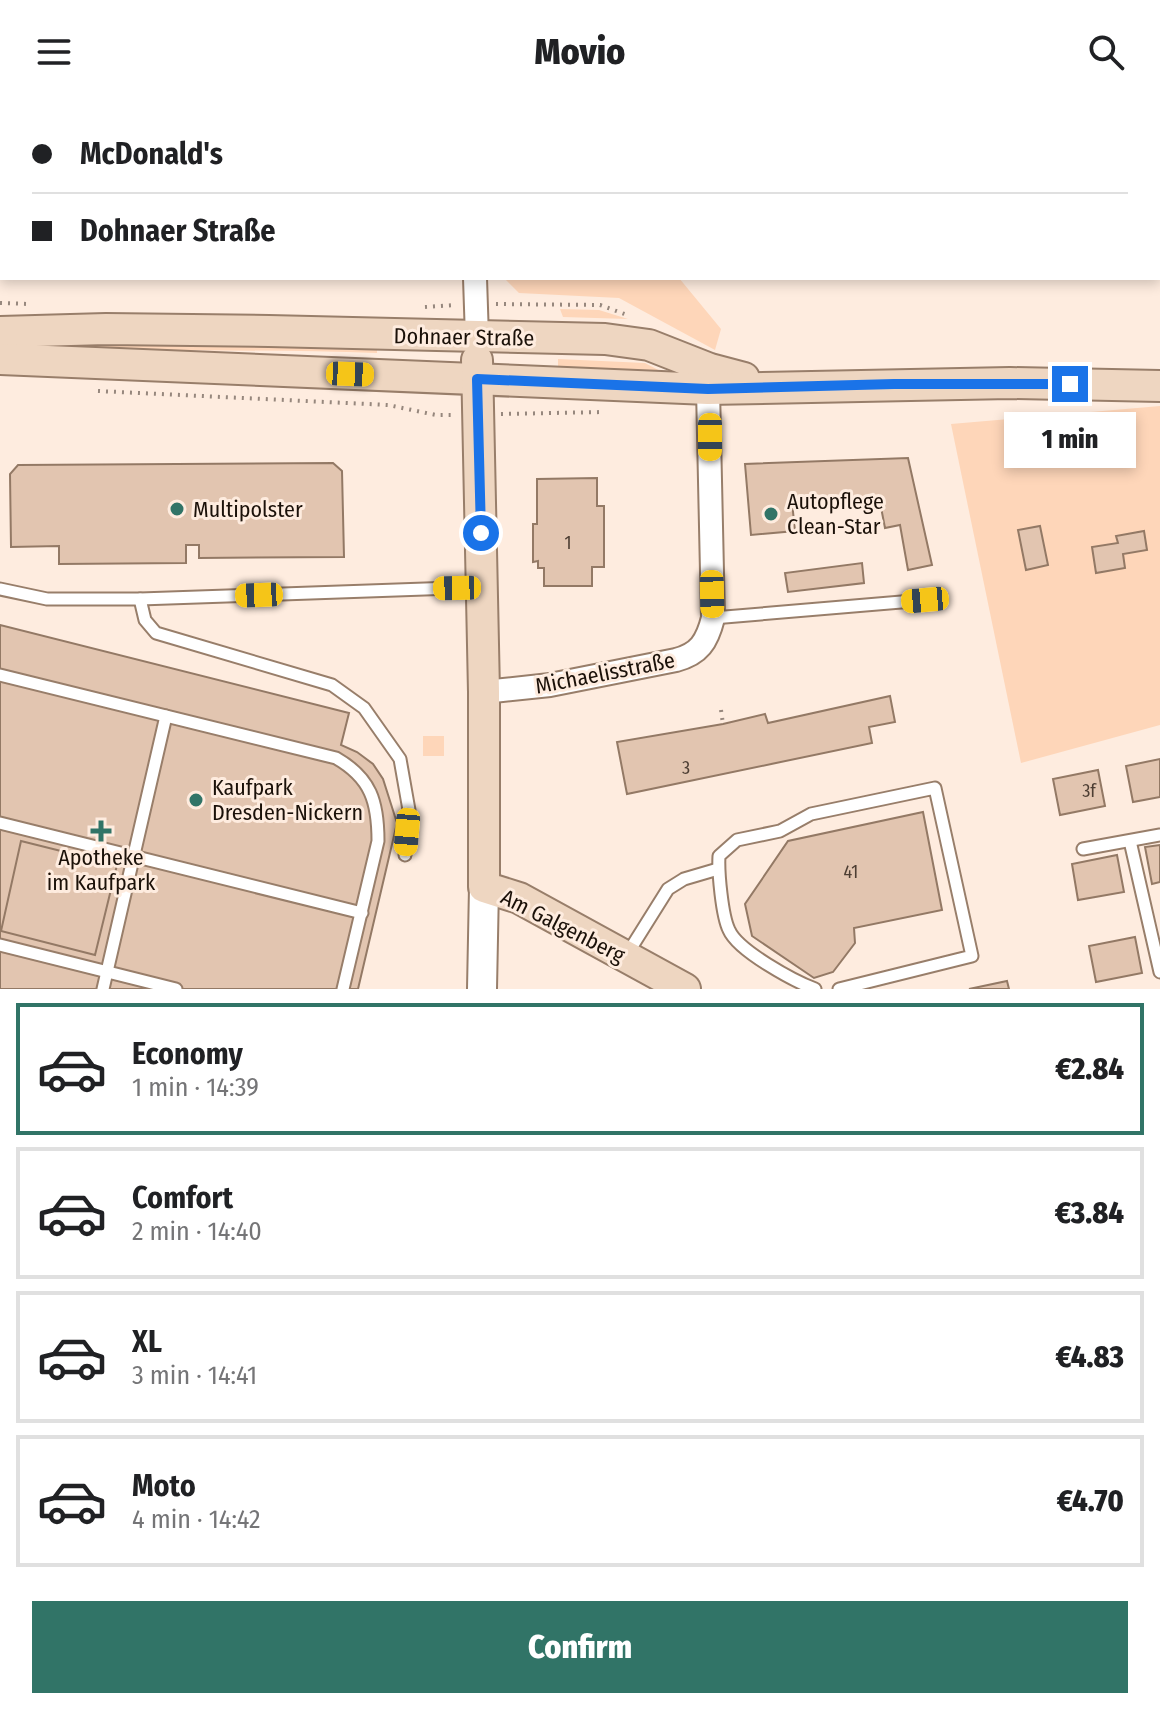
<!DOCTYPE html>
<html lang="en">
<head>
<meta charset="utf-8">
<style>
	:root { --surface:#fff; --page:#f2f2f2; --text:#202124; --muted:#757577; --line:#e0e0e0; --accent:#317467 }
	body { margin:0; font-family:"Fira Sans Condensed",sans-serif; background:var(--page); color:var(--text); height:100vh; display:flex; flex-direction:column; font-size:30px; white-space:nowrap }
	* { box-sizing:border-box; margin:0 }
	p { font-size:26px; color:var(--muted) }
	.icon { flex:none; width:44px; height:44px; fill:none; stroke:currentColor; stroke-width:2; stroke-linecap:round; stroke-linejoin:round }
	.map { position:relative; height:885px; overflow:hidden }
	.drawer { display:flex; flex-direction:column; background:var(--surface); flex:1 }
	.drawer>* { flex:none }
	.top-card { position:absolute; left:0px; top:0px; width:1160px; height:176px; box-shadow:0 4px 12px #0003; display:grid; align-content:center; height:176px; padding:0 32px; background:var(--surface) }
	.end { position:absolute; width:36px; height:36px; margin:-18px; border:10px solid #1a73e8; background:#fff; box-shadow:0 0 0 4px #fff }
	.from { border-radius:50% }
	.bubble { position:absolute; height:56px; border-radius:0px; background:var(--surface); box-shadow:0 4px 12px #0003; font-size:26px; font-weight:800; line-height:56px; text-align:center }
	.car { position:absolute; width:24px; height:48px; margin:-24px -12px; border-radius:10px; box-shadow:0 0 6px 2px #0007; background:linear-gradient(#f5c518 24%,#345 0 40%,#f5c518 0 76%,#345 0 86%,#f5c518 0) }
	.top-card b { display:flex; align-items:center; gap:28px; height:76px; font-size:30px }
	.top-card b+b { border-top:2px solid var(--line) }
	.top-card i { width:20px; height:20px; background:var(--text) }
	ul { padding:14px 0 0; list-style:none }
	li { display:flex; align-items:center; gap:24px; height:132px; margin:0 16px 12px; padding:0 16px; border:4px solid var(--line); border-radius:0px }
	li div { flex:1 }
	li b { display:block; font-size:30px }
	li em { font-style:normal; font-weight:800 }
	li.current { border-color:var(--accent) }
	li>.icon { width:72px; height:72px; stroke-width:1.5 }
	.action { display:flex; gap:16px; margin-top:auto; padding:16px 32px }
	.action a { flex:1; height:92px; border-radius:0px; background:var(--accent); color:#fff; font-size:32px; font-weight:800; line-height:92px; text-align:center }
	header { display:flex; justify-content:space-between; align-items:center; height:104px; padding:0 32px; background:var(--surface); font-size:36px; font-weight:800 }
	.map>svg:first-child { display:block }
	.green { fill:#fed6b9 }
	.building { fill:#e2c5b0; stroke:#937965; stroke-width:2 }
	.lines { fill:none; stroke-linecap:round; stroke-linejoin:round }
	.service-casing { stroke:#987e6a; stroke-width:15 }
	.minor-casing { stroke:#987e6a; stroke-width:26 }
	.tertiary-casing { stroke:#987e6a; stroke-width:32 }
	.secondary-casing { stroke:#987e6a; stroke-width:34 }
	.path { stroke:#96877d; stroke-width:4; stroke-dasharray:2 6; stroke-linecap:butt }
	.service { stroke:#fff; stroke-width:11 }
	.minor { stroke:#fff; stroke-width:22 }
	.tertiary { stroke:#fff; stroke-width:28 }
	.secondary { stroke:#eed6c1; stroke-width:30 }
	.route { stroke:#1a73e8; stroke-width:10 }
	.poi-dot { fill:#317467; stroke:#feecdf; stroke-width:3 }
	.labels { text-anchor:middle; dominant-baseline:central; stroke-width:6; stroke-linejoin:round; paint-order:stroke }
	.number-label { font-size:18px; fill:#4d3e33 }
	.street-label { font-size:22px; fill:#1b1109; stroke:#feecdf }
	.poi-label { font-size:22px; fill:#1b1109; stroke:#feecdf; text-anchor:start }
</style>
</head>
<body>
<header><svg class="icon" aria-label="menu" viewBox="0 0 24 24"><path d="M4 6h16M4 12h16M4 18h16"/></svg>Movio<svg class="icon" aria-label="search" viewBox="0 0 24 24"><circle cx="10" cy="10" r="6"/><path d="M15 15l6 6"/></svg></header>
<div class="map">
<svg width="1160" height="885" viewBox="0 0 1160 885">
	<rect width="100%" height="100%" fill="#feecdf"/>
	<g class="green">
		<polygon points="504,174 679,174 721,225 715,246 619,194 519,189"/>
		<polygon points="560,205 599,206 628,215 563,213"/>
		<path d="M0,238L377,239V249C252,245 126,247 0,244Z"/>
		<polygon points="558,255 645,259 664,269 558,263"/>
		<polygon points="1160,302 1160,621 1021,659 951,320"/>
		<rect x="423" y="632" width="21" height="20"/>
	</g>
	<g class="building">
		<polygon points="908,354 932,461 908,466 900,421 885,424 879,393 792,398 795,427 751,431 745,360"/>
		<polygon points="333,359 342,367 344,453 199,454 199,441 186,441 186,459 59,460 59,442 11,443 10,370 18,361"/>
		<polygon points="597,374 597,402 604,402 604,463 592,463 592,482 544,482 544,464 538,464 538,457 533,458 533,420 537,420 537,375"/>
		<polygon points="1040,422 1048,461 1026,466 1018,426"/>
		<polygon points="1144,427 1147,446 1123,450 1125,464 1096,469 1092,443 1118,439 1116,432"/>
		<polygon points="862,459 864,479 788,488 785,469"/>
		<polygon points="0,521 349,609 341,641 357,648 373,660 383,675 397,719 358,885 0,885"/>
		<polygon points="890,592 895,618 869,623 872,639 627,690 617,638 723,620 765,610 768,619"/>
		<polygon points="1160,655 1160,693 1133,698 1126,662"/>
		<polygon points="1098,666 1105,702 1060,711 1053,675"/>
		<polygon points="923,708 942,806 854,824 855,839 833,868 814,874 752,832 745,800 788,737"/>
		<polygon points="21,737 117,761 95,851 1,827"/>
		<polygon points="1160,741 1160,778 1152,780 1145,743"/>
		<polygon points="1117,751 1124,788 1078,796 1072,760"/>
		<polygon points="1135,833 1142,869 1096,878 1089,842"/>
		<polygon points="1007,877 1009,885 969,885"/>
	</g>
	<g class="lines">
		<defs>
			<g id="service">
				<polyline points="0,485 47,495 140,495 482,483"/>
				<polyline points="140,495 145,516 156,529 332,581 364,604 400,655 409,706 405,751"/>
				<polyline points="713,514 925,496"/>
				<path d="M0,571L336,654C371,674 378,698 378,737L343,885"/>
				<polyline points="0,719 362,809"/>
				<polyline points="1130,737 1160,868"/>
				<polyline points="1083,745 1160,731"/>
				<polyline points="0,841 176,885"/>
				<polyline points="626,852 668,785 684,775 718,765"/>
				<polyline points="103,885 166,612"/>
				<path d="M815,885C794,877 738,847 729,826C722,812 718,768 719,752L737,736L780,727L811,710L935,684L972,852L839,885"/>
			</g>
			<g id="minor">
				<polyline points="481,0 481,2"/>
				<polyline points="150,2 155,0"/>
				<polyline points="0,41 2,41"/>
				<polyline points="475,174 477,234"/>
				<path d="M484,588L550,581L676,556C699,550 707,538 713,514L708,285"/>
			</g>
			<polyline id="tertiary" points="482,885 484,783"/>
			<g id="secondary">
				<polyline points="0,228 106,225 269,227 605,235 649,241 710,265 744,274"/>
				<polyline points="0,255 708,285 1010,279 1160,282"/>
				<polyline points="477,256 484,588 484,783 519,794 685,885"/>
			</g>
		</defs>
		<use href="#service" class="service-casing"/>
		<use href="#minor" class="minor-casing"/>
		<use href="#tertiary" class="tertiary-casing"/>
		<use href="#secondary" class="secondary-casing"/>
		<g class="path">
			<polyline points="0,199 29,200"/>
			<polyline points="496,200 600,201 630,212"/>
			<polyline points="425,203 456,201"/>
			<polyline points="98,287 388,301 436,311 456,311"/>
			<polyline points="501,310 604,308"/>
			<polyline points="721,606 723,620"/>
		</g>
		<use href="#service" class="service"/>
		<use href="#minor" class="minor"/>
		<use href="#tertiary" class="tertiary"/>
		<use href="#secondary" class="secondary"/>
	</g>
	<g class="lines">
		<polyline class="route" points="481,429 477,275 708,285 894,280 1070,280"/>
	</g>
	<g class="poi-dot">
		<circle cx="177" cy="405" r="8"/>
		<circle cx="771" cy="410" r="8"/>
		<circle cx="196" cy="696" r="8"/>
		<path d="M97 715h8v8h8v8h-8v8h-8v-8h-8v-8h8z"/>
	</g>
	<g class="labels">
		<g class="number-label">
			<text x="568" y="439">1</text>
			<text x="686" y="664">3</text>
			<text x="1089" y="687">3f</text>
			<text x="851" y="768">41</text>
		</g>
		<g class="street-label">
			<text transform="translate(464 233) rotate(1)">Dohnaer Straße</text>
			<text transform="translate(605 569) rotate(-11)">Michaelisstraße</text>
			<text transform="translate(563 822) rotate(27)">Am Galgenberg</text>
		</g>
		<g class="poi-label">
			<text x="787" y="397">Autopflege<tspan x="787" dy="25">Clean-Star</tspan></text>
			<text x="193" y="405">Multipolster</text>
			<text x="212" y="683">Kaufpark<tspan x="212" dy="25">Dresden-Nickern</tspan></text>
			<text x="101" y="753" text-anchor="middle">Apotheke<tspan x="101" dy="25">im Kaufpark</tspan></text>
		</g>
	</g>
</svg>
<i class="end from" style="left:481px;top:429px"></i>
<i class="end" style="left:1070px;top:280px"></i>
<div class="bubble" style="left:1004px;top:308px;width:132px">1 min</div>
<i class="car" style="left:350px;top:270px;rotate:92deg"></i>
<i class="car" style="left:710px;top:333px;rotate:180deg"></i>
<i class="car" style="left:457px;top:484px;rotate:269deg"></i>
<i class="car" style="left:712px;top:490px;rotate:179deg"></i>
<i class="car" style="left:259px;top:491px;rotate:268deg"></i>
<i class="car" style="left:925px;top:496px;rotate:265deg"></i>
<i class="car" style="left:407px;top:728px;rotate:185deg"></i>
<div class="top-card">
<b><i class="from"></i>McDonald's</b>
<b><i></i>Dohnaer Straße</b>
</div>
</div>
<section class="drawer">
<ul>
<li class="current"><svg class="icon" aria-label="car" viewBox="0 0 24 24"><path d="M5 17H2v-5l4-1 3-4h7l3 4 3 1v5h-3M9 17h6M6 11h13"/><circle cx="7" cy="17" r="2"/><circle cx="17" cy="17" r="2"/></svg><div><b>Economy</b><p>1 min · 14:39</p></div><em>€2.84</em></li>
<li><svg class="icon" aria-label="car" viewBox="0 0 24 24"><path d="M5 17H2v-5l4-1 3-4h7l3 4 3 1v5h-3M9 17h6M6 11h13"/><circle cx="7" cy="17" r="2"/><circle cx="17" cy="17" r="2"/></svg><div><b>Comfort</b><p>2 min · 14:40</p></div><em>€3.84</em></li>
<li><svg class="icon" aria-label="car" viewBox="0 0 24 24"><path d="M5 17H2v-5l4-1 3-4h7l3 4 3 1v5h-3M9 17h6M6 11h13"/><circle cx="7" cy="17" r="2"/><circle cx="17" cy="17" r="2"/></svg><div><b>XL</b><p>3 min · 14:41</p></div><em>€4.83</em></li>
<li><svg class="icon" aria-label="car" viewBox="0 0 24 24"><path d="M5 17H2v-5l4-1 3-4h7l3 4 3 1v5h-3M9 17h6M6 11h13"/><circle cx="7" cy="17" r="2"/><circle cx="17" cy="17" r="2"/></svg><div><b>Moto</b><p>4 min · 14:42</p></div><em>€4.70</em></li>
</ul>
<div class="action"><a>Confirm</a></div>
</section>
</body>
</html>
